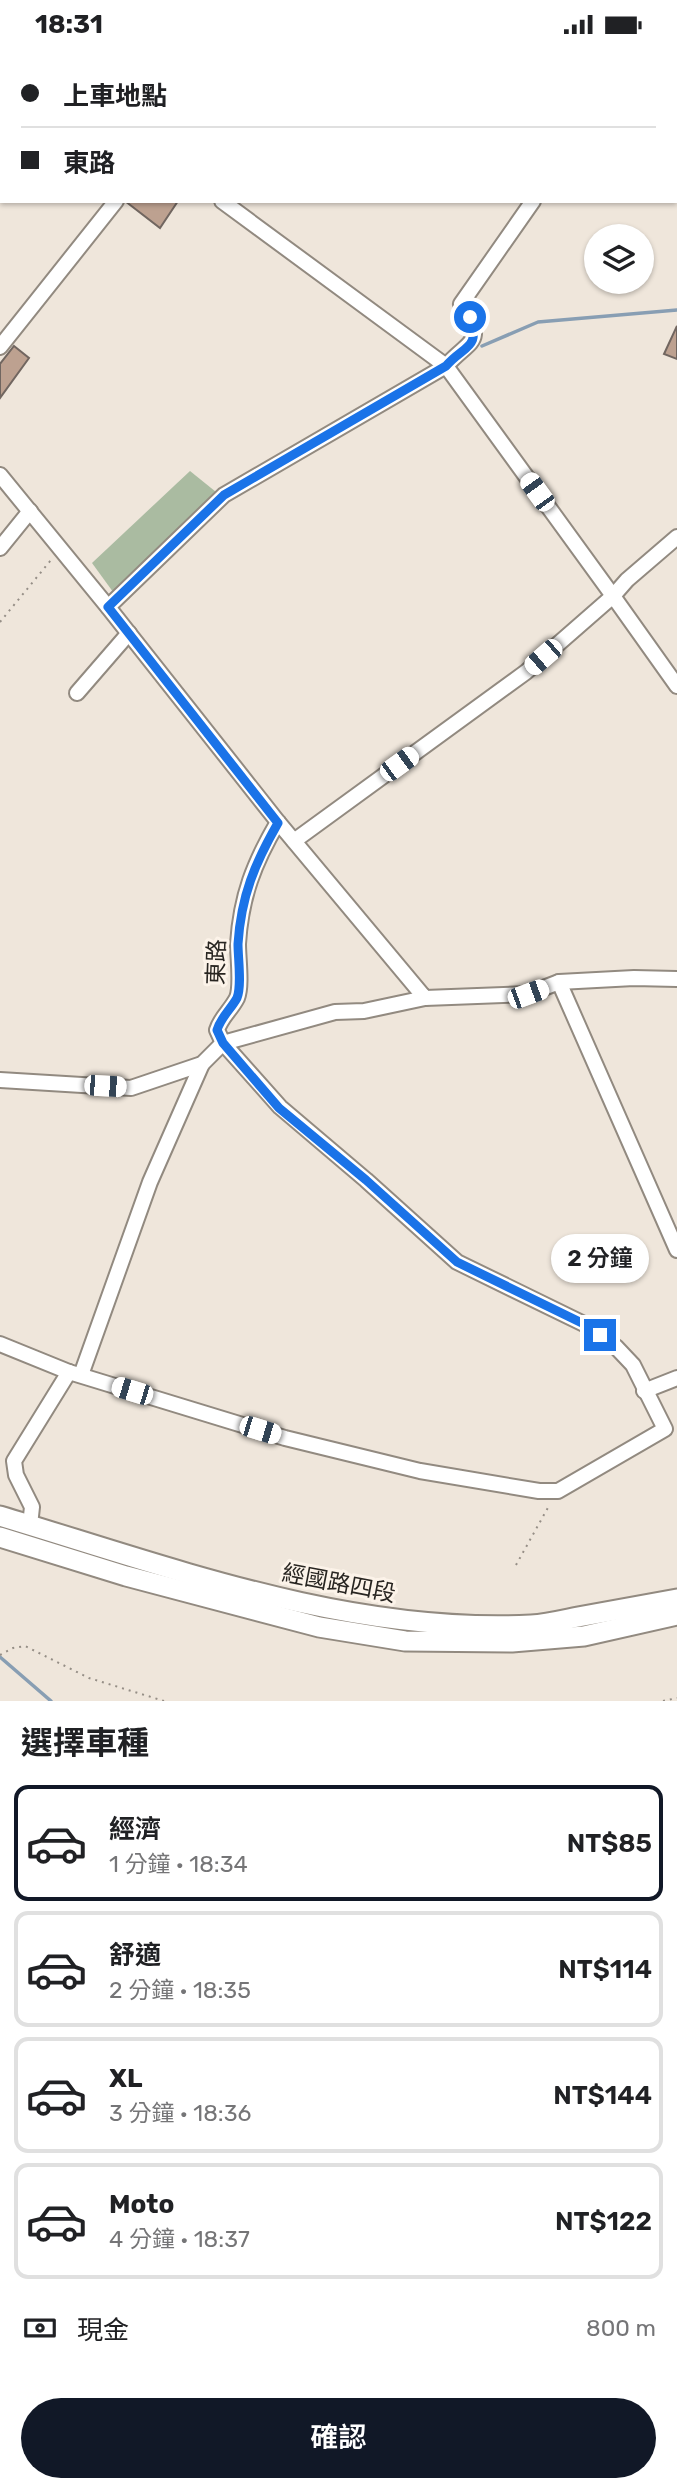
<!DOCTYPE html>
<html lang="zh-TW">
<head>
<meta charset="utf-8">
<style>
	:root { --surface:#fff; --page:#f6f6f6; --text:#202124; --muted:#757577; --line:#e0e0e0; --accent:#111827 }
	body { margin:0; font-family:Rubik,"Noto Sans TC",sans-serif; background:var(--page); color:var(--text); height:100vh; display:flex; flex-direction:column; font-size:26px; white-space:nowrap }
	* { box-sizing:border-box; margin:0 }
	p { font-size:23px; color:var(--muted) }
	.icon { flex:none; width:38px; height:38px; fill:none; stroke:currentColor; stroke-width:2; stroke-linecap:round; stroke-linejoin:round }
	.map { position:relative; height:1652px; overflow:hidden }
	.drawer { display:flex; flex-direction:column; background:var(--surface); flex:1 }
	.drawer>* { flex:none }
	.guide { position:absolute; left:0px; top:0px; width:677px; height:154px; box-shadow:0 2px 5px #0004; display:grid; align-content:center; height:154px; padding:0 21px; background:var(--surface) }
	.controls { position:absolute; left:584px; top:175px; display:grid; gap:14px }
	.controls a { display:grid; place-items:center; width:70px; height:70px; border-radius:50%; background:var(--surface); box-shadow:0 2px 5px #0004; font-size:35px }
	.end { position:absolute; width:32px; height:32px; margin:-16px; border:9px solid #1a73e8; background:#fff; box-shadow:0 0 0 4px #fff }
	.from { border-radius:50% }
	.bubble { position:absolute; height:49px; border-radius:24px; background:var(--surface); box-shadow:0 2px 5px #0004; font-size:23px; font-weight:600; line-height:49px; text-align:center }
	.car { position:absolute; width:21px; height:42px; margin:-21px -10px; border-radius:9px; box-shadow:0 0 5px 2px #0007; background:linear-gradient(#fff 24%,#345 0 40%,#fff 0 76%,#345 0 86%,#fff 0) }
	.guide b { display:flex; align-items:center; gap:24px; height:66px; font-size:26px }
	.guide b+b { border-top:2px solid var(--line) }
	.guide i { width:18px; height:18px; background:var(--text) }
	ul { padding:0; list-style:none }
	li { display:flex; align-items:center; gap:21px; height:116px; margin:0 14px 10px; padding:0 7px; border:4px solid var(--line); border-radius:14px }
	li div { flex:1 }
	li b { display:block; font-size:26px }
	li em { font-style:normal; font-weight:600 }
	li.active { border-color:var(--accent) }
	li>.icon { width:63px; height:63px; stroke-width:1.5 }
	h2 { padding:0 21px; font-size:32px; line-height:84px }
	.pay { display:flex; align-items:center; gap:18px; height:77px; padding:0 21px; font-size:26px }
	.pay p { margin-inline-start:auto }
	.primary-button { display:flex; gap:14px; margin-top:auto; padding:14px 21px }
	.primary-button a { flex:1; height:80px; border-radius:42px; background:var(--accent); color:#fff; font-size:28px; font-weight:600; line-height:80px; text-align:center }
	.status { display:flex; justify-content:space-between; align-items:center; height:49px; padding:0 35px; background:var(--surface); direction:ltr }
	.status svg { height:19px; fill:currentColor }
	.map>svg:first-child { display:block }
	.forest { fill:#aabba1 }
	.lines { fill:none; stroke-linecap:round; stroke-linejoin:round }
	.stream { stroke:#889eb3; stroke-width:3.5 }
	.building { fill:#bda190; stroke:#716660; stroke-width:2 }
	.minor-casing { stroke:#928a80; stroke-width:18 }
	.major-casing { stroke:#928a80; stroke-width:23 }
	.path { stroke:#958e86; stroke-width:2; stroke-dasharray:2 5; stroke-linecap:butt }
	.minor { stroke:#fff; stroke-width:14 }
	.major { stroke:#fff; stroke-width:19 }
	.route { stroke:#1a73e8; stroke-width:9 }
	.labels { text-anchor:middle; dominant-baseline:central; stroke-width:6; stroke-linejoin:round; paint-order:stroke }
	.street-label { font-size:23px; fill:#282521; stroke:#fcf3e9 }
</style>
</head>
<body>
<div class="status"><b>18:31</b><svg viewBox="0 0 49 12"><path d="M0 12V9h3v3zM5 12V6h3v6zM10 12V3h3v9zM15 12V0h3v12zM26 1h20v11H26zM47 4h2v5h-2z"/></svg></div>
<div class="map">
<svg width="677" height="1652" viewBox="0 0 677 1652">
	<rect width="100%" height="100%" fill="#efe6db"/>
	<polygon class="forest" points="190,422 221,447 116,547 92,514"/>
	<g class="lines">
		<g class="stream">
			<polyline points="482,297 538,273 677,261"/>
			<polyline points="0,1608 51,1652"/>
		</g>
	</g>
	<g class="building">
		<polygon points="125,152 178,152 160,179"/>
		<polygon points="677,277 677,310 664,305"/>
		<polygon points="14,297 29,309 0,349 0,315"/>
	</g>
	<g class="lines">
		<defs>
			<g id="minor">
				<polyline points="10,0 12,2"/>
				<polyline points="569,0 571,2"/>
				<polyline points="227,2 228,0"/>
				<polyline points="639,2 640,0"/>
				<polyline points="676,88 677,90"/>
				<polyline points="222,152 446,317 613,547 526,623 294,792"/>
				<polyline points="0,298 116,152"/>
				<polyline points="0,426 108,558 278,773 425,949 528,945 559,933 634,929 677,930"/>
				<polyline points="677,488 627,531 613,547 677,637"/>
				<polyline points="0,499 30,462"/>
				<path d="M108,558L224,446L446,317C470,290 487,295 461,255L533,152"/>
				<polyline points="77,644 129,584"/>
				<polyline points="559,933 677,1201"/>
				<polyline points="0,1031 131,1039 202,1015 223,994 335,963 364,962 425,949"/>
				<path d="M0,1295L69,1323L285,1389L420,1422L539,1442H558L665,1380L633,1316L616,1298L584,1275L457,1213L366,1131L280,1058L223,994L217,981C221,968 231,961 237,949C242,937 238,909 238,895C241,847 254,814 278,773"/>
				<polyline points="81,1326 150,1133 202,1015"/>
				<polyline points="644,1342 677,1329"/>
				<polyline points="30,1476 32,1458 16,1426 14,1412 69,1323"/>
			</g>
			<g id="major">
				<path d="M0,1467C173,1519 348,1585 531,1576C547,1575 563,1571 578,1568C611,1562 644,1556 677,1550"/>
				<polyline points="0,1488 126,1527 319,1578 405,1592 512,1593 584,1587 677,1566"/>
			</g>
		</defs>
		<use href="#minor" class="minor-casing"/>
		<use href="#major" class="major-casing"/>
		<g class="path">
			<polyline points="0,573 51,511"/>
			<polyline points="516,1516 550,1455"/>
			<polyline points="0,1606 13,1599 25,1597 89,1629 164,1652"/>
			<polyline points="663,1652 677,1649"/>
		</g>
		<use href="#minor" class="minor"/>
		<use href="#major" class="major"/>
	</g>
	<g class="lines">
		<path class="route" d="M470,268C481,300 464,296 446,317L224,446L108,558L278,774C255,814 241,847 238,895C238,909 242,937 237,949C231,960 221,968 217,981L223,994L279,1059L366,1131L457,1213L584,1275L600,1286"/>
	</g>
	<g class="labels">
		<g class="street-label">
			<text transform="translate(216 913) rotate(-88)">東路</text>
			<text transform="translate(339 1534) rotate(11)">經國路四段</text>
		</g>
	</g>
</svg>
<div class="controls">
<a><svg class="icon" aria-label="layers" viewBox="0 0 24 24"><path d="M12 4l9 5-9 5-9-5zM3 14l9 5 9-5"/></svg></a>
</div>
<i class="end from" style="left:470px;top:268px"></i>
<i class="end" style="left:600px;top:1286px"></i>
<div class="bubble" style="left:551px;top:1185px;width:98px">2 分鐘</div>
<i class="car" style="left:537px;top:443px;rotate:324deg"></i>
<i class="car" style="left:543px;top:608px;rotate:229deg"></i>
<i class="car" style="left:399px;top:715px;rotate:54deg"></i>
<i class="car" style="left:528px;top:945px;rotate:70deg"></i>
<i class="car" style="left:105px;top:1037px;rotate:93deg"></i>
<i class="car" style="left:132px;top:1342px;rotate:287deg"></i>
<i class="car" style="left:260px;top:1381px;rotate:107deg"></i>
<div class="guide">
<b><i class="from"></i>上車地點</b>
<b><i></i>東路</b>
</div>
</div>
<section class="drawer">
<h2>選擇車種</h2>
<ul>
<li class="active"><svg class="icon" aria-label="car" viewBox="0 0 24 24"><path d="M5 17H2v-5l4-1 3-4h7l3 4 3 1v5h-3M9 17h6M6 11h13"/><circle cx="7" cy="17" r="2"/><circle cx="17" cy="17" r="2"/></svg><div><b>經濟</b><p>1 分鐘 · 18:34</p></div><em>NT$85</em></li>
<li><svg class="icon" aria-label="car" viewBox="0 0 24 24"><path d="M5 17H2v-5l4-1 3-4h7l3 4 3 1v5h-3M9 17h6M6 11h13"/><circle cx="7" cy="17" r="2"/><circle cx="17" cy="17" r="2"/></svg><div><b>舒適</b><p>2 分鐘 · 18:35</p></div><em>NT$114</em></li>
<li><svg class="icon" aria-label="car" viewBox="0 0 24 24"><path d="M5 17H2v-5l4-1 3-4h7l3 4 3 1v5h-3M9 17h6M6 11h13"/><circle cx="7" cy="17" r="2"/><circle cx="17" cy="17" r="2"/></svg><div><b>XL</b><p>3 分鐘 · 18:36</p></div><em>NT$144</em></li>
<li><svg class="icon" aria-label="car" viewBox="0 0 24 24"><path d="M5 17H2v-5l4-1 3-4h7l3 4 3 1v5h-3M9 17h6M6 11h13"/><circle cx="7" cy="17" r="2"/><circle cx="17" cy="17" r="2"/></svg><div><b>Moto</b><p>4 分鐘 · 18:37</p></div><em>NT$122</em></li>
</ul>
<div class="pay"><svg class="icon" aria-label="cash" viewBox="0 0 24 24"><path d="M3 7h18v10H3z"/><circle cx="12" cy="12" r="2"/></svg>現金<p>800 m</p></div>
<div class="primary-button"><a>確認</a></div>
</section>
</body>
</html>
